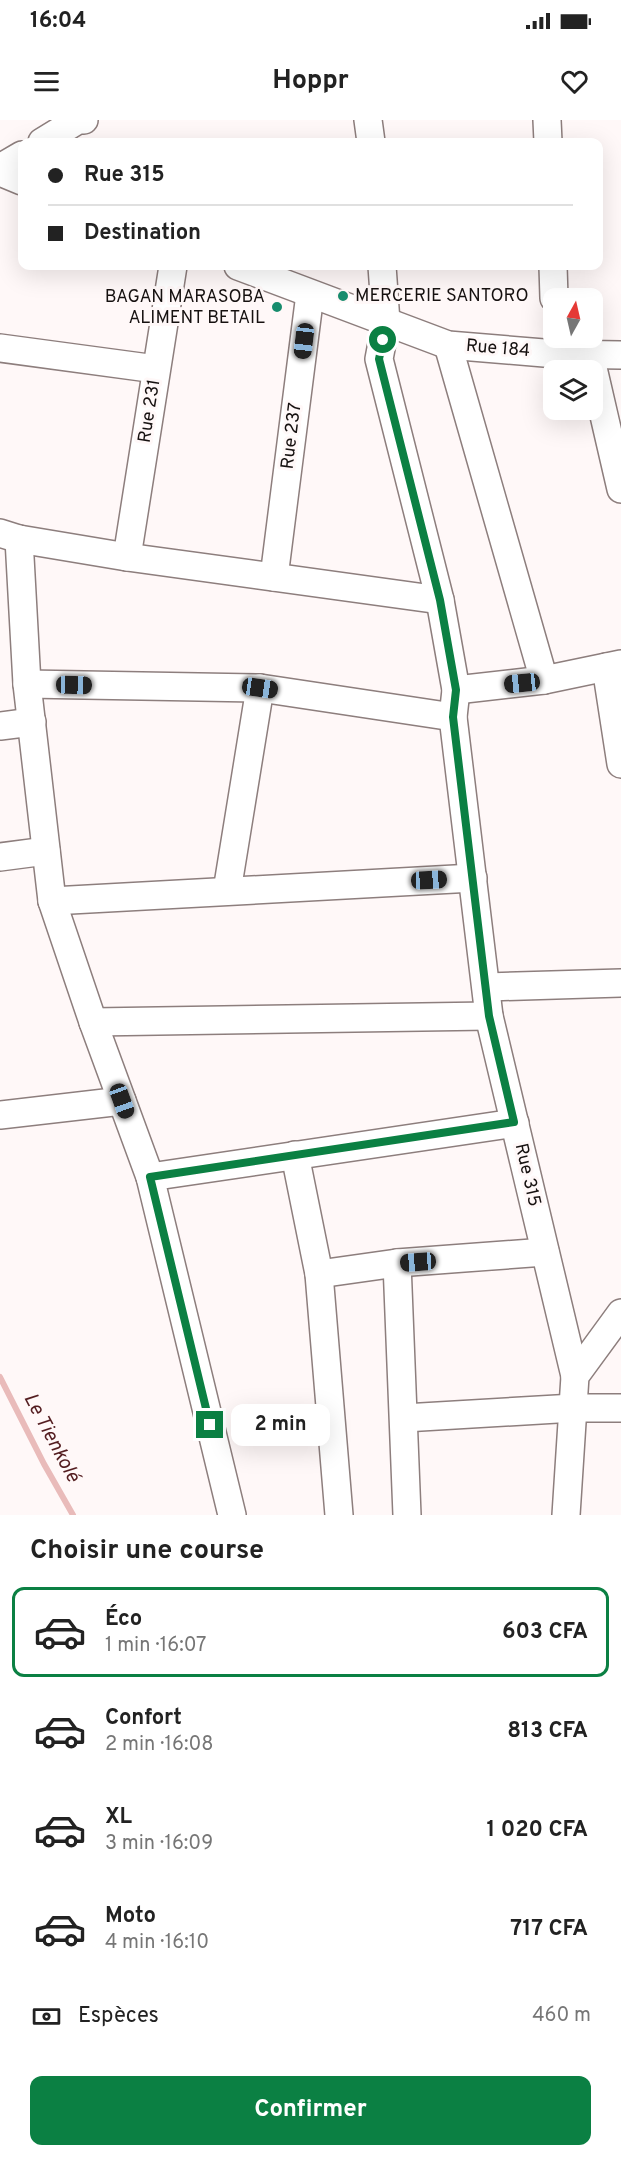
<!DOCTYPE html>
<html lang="fr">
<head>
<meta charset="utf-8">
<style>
	:root { --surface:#fff; --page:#f6f6f6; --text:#222; --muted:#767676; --line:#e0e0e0; --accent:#0b8043 }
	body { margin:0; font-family:Overpass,sans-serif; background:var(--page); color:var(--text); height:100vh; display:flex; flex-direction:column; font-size:22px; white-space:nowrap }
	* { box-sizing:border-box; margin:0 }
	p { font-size:20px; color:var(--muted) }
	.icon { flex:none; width:33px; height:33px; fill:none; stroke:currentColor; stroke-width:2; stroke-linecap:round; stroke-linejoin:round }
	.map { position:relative; height:1395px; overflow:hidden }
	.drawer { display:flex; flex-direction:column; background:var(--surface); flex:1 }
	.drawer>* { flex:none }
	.banner { position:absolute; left:18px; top:18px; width:585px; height:132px; border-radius:12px; box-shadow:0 6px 24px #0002; display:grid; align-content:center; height:132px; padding:0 30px; background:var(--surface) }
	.needle { width:39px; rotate:8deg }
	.tools { position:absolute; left:543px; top:168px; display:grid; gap:12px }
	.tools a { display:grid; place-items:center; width:60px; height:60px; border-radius:12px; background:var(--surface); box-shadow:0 6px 24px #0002; font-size:30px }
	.end { position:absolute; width:27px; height:27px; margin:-14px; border:8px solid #0b8043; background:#fff; box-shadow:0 0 0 3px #fff }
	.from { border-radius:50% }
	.bubble { position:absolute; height:42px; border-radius:12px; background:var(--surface); box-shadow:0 6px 24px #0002; font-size:20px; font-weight:700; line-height:42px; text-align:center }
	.car { position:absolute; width:18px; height:36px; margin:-18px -9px; border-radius:8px; box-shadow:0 0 4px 2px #0007; background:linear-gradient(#222 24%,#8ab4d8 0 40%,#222 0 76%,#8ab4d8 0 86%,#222 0) }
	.banner b { display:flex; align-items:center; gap:21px; height:57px; font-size:22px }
	.banner b+b { border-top:2px solid var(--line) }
	.banner i { width:15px; height:15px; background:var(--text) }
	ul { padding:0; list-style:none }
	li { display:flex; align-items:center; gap:18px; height:90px; margin:0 12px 9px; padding:0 18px; border:3px solid transparent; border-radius:12px }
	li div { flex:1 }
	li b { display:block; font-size:22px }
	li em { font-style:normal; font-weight:700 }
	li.current { border-color:var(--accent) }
	li>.icon { width:54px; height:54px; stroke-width:1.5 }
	h2 { padding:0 30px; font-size:27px; line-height:72px }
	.pay { display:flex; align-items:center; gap:15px; height:66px; padding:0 30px; font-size:22px }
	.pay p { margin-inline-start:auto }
	.cta { display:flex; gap:12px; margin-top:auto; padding:12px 30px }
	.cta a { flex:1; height:69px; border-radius:12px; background:var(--accent); color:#fff; font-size:24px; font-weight:700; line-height:69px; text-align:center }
	.status { display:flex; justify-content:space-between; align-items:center; height:42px; padding:0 30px; background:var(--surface); direction:ltr }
	.status svg { height:16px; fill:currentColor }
	header { display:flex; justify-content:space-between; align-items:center; height:78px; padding:0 30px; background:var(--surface); font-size:27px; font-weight:700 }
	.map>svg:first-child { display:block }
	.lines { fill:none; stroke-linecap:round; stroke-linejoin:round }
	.stream { stroke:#e9bbba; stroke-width:6 }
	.minor-casing { stroke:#8d7e7d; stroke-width:30 }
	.minor { stroke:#fff; stroke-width:27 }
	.route { stroke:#0b8043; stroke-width:8 }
	.poi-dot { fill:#178c6d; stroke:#fff8f8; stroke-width:2 }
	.labels { text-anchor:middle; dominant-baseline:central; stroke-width:6; stroke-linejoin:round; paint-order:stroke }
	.poi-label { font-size:18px; fill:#161110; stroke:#fff8f8; text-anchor:start }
	.street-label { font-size:18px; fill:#161110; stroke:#fff8f8 }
	.water-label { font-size:20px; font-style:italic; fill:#541d20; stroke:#fff8f8 }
</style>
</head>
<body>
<div class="status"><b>16:04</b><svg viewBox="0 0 49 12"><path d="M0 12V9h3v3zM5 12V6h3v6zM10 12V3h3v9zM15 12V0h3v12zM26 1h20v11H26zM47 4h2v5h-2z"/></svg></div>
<header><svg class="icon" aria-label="menu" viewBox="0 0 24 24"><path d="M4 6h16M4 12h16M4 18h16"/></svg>Hoppr<svg class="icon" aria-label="heart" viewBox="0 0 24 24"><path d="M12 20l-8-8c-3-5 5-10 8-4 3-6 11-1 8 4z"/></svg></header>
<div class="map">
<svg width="621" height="1395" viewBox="0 0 621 1395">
	<rect width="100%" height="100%" fill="#fff8f8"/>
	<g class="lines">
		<polyline class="stream" points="0,1257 44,1344 73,1395"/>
		<defs>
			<g id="minor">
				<polyline points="368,0 371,22"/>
				<polyline points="547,0 548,22"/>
				<polyline points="42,22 78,0 84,0"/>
				<polyline points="0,48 22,35"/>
				<polyline points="0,52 22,61"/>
				<polyline points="238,146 448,225 556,234 621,235"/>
				<polyline points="382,146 386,202 379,239 440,480 456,570 453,597 489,896 575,1256"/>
				<polyline points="553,146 554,178"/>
				<polyline points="448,225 544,560"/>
				<polyline points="0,228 156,249"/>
				<polyline points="590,235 621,369"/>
				<polyline points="0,413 19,419 127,437 440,480"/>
				<polyline points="19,419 27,564 52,781 93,902 150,1057 232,1395"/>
				<polyline points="127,437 173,146"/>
				<polyline points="274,457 310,174"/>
				<polyline points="606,547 621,644"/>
				<polyline points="27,564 260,568 453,597"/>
				<polyline points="456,570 544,560 621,544"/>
				<polyline points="0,606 32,602"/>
				<polyline points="0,737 46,731"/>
				<polyline points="227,771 260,568"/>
				<polyline points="52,781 473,758"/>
				<polyline points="487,867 621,863"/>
				<polyline points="93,902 489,896"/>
				<polyline points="0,995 122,981"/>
				<polyline points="295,1035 319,1154 339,1395"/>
				<polyline points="150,1057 515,1003"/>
				<polyline points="397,1143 407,1395"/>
				<polyline points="319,1154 397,1143 545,1132"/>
				<polyline points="404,1298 574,1288 621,1288"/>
				<polyline points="566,1395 575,1256 621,1193"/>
			</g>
		</defs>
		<use href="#minor" class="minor-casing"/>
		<use href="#minor" class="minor"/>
	</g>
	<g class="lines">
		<polyline class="route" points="210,1305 150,1057 514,1002 489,896 453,597 456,570 440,480 379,239 383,220"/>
	</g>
	<g class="poi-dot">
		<circle cx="343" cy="176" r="6"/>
		<circle cx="277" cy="187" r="6"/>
	</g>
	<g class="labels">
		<g class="poi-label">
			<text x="355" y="176">MERCERIE SANTORO</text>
			<text x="265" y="177" text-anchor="end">BAGAN MARASOBA<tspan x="265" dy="21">ALIMENT BETAIL</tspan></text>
		</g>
		<g class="street-label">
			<text transform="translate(498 229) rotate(5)">Rue 184</text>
			<text transform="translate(150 291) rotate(-81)">Rue 231</text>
			<text transform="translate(292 316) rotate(-83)">Rue 237</text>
			<text transform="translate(527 1055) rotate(77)">Rue 315</text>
		</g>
		<g class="water-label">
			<text transform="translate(51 1318) rotate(62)">Le Tienkolé</text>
		</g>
	</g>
</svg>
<div class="tools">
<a><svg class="needle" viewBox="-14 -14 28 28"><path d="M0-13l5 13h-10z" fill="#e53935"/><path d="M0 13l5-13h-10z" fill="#767676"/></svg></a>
<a><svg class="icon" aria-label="layers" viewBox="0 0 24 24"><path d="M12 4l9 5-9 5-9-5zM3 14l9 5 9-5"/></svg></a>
</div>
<i class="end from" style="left:383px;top:220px"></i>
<i class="end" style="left:210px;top:1305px"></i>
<div class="bubble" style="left:231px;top:1284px;width:99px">2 min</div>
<i class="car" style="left:304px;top:221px;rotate:187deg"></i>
<i class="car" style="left:522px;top:563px;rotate:264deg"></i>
<i class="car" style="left:74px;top:565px;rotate:91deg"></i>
<i class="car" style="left:260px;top:568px;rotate:98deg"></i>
<i class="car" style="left:429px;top:760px;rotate:87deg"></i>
<i class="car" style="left:122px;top:981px;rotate:160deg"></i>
<i class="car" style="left:418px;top:1142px;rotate:266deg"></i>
<div class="banner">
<b><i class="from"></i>Rue 315</b>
<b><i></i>Destination</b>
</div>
</div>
<section class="drawer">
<h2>Choisir une course</h2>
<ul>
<li class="current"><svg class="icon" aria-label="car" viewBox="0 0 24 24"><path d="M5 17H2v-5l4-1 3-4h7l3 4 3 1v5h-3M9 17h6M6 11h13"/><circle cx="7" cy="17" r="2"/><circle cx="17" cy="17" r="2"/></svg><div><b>Éco</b><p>1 min · 16:07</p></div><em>603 CFA</em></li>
<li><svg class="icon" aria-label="car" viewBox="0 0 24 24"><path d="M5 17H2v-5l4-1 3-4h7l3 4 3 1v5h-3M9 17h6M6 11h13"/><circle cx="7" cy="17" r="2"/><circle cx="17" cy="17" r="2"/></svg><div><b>Confort</b><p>2 min · 16:08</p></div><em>813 CFA</em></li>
<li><svg class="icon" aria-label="car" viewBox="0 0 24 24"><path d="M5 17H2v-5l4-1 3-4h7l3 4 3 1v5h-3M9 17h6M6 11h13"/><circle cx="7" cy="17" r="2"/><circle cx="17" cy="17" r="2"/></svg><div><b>XL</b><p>3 min · 16:09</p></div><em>1 020 CFA</em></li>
<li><svg class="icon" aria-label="car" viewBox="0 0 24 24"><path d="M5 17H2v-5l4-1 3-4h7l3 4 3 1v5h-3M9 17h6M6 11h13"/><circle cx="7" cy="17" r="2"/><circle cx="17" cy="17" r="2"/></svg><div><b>Moto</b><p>4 min · 16:10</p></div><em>717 CFA</em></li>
</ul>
<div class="pay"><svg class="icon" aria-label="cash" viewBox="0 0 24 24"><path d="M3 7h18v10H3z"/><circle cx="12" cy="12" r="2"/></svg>Espèces<p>460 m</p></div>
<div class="cta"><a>Confirmer</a></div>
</section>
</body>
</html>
